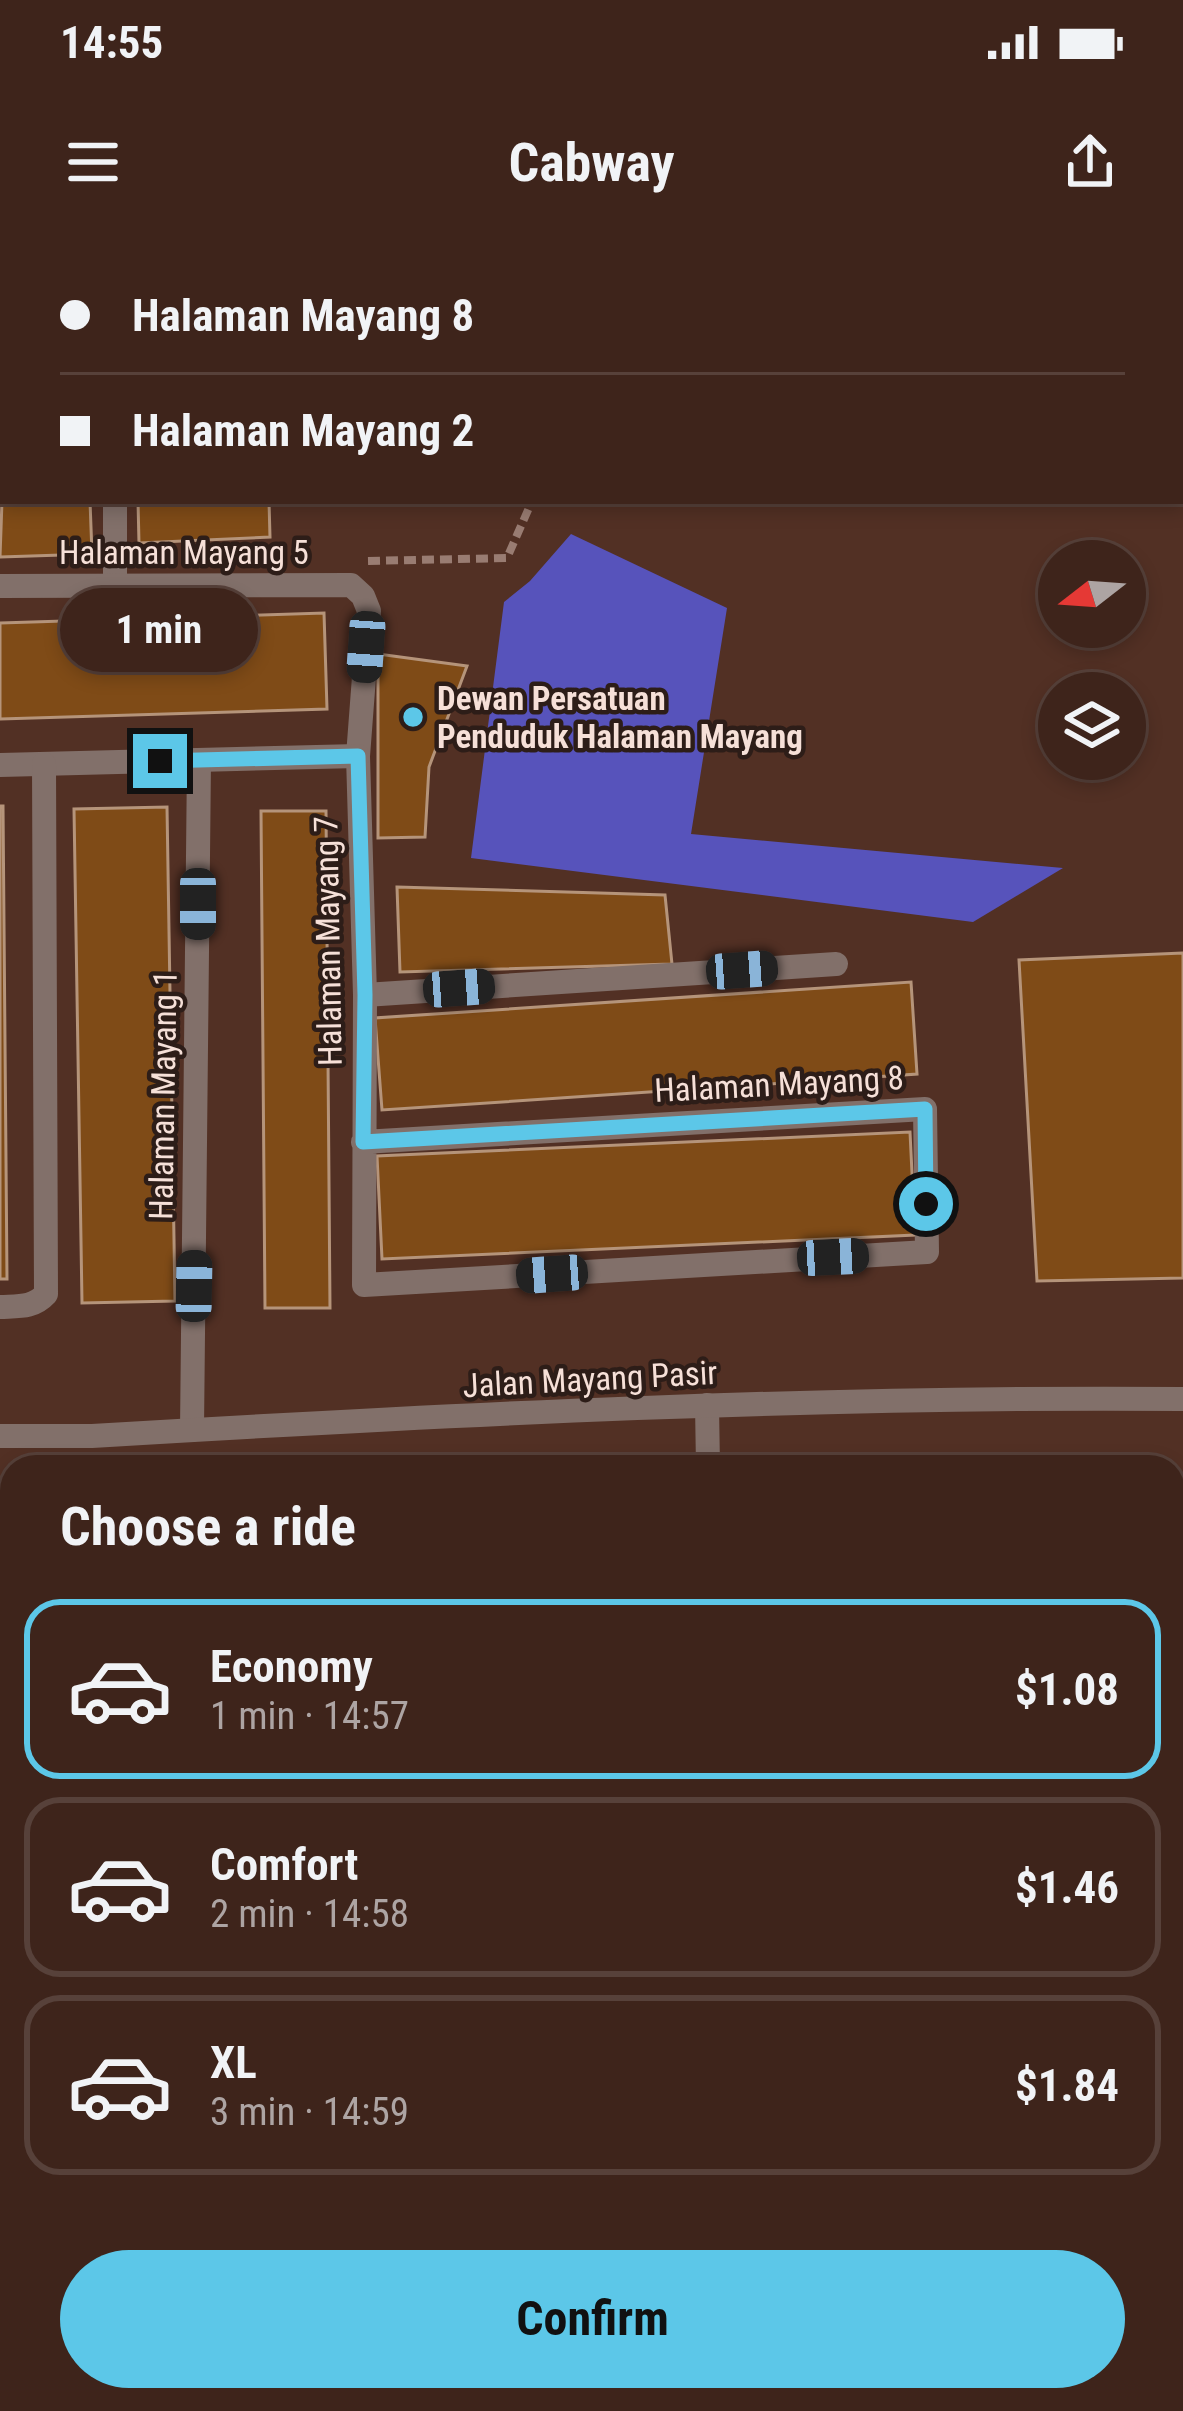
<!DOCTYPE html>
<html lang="en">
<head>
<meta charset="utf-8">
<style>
	:root { --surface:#3e241b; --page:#493028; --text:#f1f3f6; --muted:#ada4a3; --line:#57413a; --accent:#5cc7e8 }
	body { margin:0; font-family:"Roboto Condensed",sans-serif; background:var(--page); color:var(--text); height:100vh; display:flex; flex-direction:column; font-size:45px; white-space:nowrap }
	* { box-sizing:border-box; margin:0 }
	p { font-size:39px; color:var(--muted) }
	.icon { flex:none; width:66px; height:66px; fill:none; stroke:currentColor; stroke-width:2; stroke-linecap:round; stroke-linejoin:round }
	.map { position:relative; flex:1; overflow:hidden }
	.details { position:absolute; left:0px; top:1215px; width:1185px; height:957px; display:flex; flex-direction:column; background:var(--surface); border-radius:36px 36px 0 0; box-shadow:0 6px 18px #0003,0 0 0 3px var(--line) }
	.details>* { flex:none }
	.hud { position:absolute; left:0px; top:0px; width:1185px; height:264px; box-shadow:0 6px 18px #0003,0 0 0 3px var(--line); display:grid; align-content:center; height:264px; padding:0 60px; background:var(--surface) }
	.needle { width:78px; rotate:253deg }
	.controls { position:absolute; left:1038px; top:300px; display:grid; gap:24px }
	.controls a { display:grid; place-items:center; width:108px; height:108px; border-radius:50%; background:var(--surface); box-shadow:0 6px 18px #0003,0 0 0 3px var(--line); font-size:60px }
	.end { position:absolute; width:54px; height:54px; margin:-27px; border:15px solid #5cc7e8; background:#111; box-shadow:0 0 0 6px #111 }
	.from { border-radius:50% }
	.bubble { position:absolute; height:84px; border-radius:42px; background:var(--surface); box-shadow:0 6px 18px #0003,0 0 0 3px var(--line); font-size:39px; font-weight:700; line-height:84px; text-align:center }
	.car { position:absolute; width:36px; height:72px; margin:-36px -18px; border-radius:15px; box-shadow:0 0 9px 3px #0007; background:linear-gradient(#222 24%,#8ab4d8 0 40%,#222 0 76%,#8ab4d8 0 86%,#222 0) }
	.hud b { display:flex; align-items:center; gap:42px; height:114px; font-size:45px }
	.hud b+b { border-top:3px solid var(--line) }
	.hud i { width:30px; height:30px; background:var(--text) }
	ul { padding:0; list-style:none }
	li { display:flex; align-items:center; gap:36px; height:180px; margin:0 24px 18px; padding:0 36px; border:6px solid var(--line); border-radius:36px }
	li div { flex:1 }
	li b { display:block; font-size:45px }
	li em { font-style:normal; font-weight:700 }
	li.selected { border-color:var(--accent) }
	li>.icon { width:108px; height:108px; stroke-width:1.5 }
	h2 { padding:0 60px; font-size:54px; line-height:144px }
	.button { display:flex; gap:24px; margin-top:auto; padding:24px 60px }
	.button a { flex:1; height:138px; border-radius:72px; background:var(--accent); color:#111; font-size:48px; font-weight:700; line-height:138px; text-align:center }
	.status { display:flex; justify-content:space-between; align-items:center; height:84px; padding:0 60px; background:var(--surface); direction:ltr }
	.status svg { height:33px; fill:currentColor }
	header { display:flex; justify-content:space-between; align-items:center; height:156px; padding:0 60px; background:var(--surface); font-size:54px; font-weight:700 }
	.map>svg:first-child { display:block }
	.forest { fill:#5753bb }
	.building { fill:#7f4b17; stroke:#b5947a; stroke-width:3 }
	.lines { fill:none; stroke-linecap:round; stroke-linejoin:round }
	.path { stroke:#997c72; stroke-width:8; stroke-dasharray:12 6; stroke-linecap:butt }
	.service { stroke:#82706a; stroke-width:18 }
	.minor { stroke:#82706a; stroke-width:24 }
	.tertiary { stroke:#82706a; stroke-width:24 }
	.route { stroke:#5cc7e8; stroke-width:15 }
	.poi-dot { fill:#5cc7e8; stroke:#2d1d18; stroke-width:4.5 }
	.labels { text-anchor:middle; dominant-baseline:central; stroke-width:9; stroke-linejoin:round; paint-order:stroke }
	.street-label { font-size:33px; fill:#f6e0d8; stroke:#2d1d18 }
	.poi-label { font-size:33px; font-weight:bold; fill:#f6e0d8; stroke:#2d1d18; text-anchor:start }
</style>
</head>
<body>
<div class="status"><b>14:55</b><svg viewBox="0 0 49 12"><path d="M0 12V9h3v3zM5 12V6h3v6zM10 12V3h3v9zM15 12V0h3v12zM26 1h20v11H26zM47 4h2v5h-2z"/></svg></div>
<header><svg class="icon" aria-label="menu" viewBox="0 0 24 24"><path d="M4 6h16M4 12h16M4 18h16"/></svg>Cabway<svg class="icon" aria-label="share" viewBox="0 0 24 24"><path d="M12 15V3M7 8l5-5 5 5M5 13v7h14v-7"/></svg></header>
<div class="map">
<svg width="1183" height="2171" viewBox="0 0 1183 2171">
	<rect width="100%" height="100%" fill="#523024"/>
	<g class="forest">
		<polygon points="571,294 727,368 691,594 1063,628 973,682 471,618 504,362 530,341"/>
		<polygon points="1173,1260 1183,1261 1183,1576 1173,1572"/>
	</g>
	<g class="building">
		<polygon points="163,0 246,0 131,3"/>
		<polygon points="3,233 3,261 90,261 92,314 0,317"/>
		<polygon points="138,261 269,261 270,297 139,303"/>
		<polygon points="324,373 327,469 0,479 0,383"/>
		<polygon points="378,414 467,426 429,527 425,597 378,598"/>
		<polygon points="0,566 3,566 7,1039 0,1039"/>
		<polygon points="167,567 175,1061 82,1063 74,569"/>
		<polygon points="261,571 326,571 330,1068 265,1068"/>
		<polygon points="397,647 665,655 672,724 400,732"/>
		<polygon points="1183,713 1183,1038 1037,1041 1019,720"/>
		<polygon points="911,742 917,834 382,870 375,778"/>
		<polygon points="910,892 915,995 382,1019 377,916"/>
		<rect x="1173" y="1745" width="10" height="89"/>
		<polygon points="0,1818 12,1818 12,2160 26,2160 26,2171 0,2171"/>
		<polygon points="1173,2037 1183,2037 1183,2171 1156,2171 1157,2160 1173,2160"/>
		<polygon points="51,2160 129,2160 129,2171 52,2171"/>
		<rect x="215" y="2160" width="82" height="11"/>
		<polygon points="325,2160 408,2160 408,2171 326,2171"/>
		<rect x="503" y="2160" width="70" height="11"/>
		<polygon points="610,2160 680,2160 680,2171 611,2171"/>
		<rect x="803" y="2160" width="66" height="11"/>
		<rect x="959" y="2160" width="39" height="11"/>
		<rect x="1045" y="2160" width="45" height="11"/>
	</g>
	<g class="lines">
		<g class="path">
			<polyline points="641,3 642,0"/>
			<polyline points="368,321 507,318 532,261"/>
			<polyline points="37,2160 37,2171"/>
			<polyline points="310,2160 310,2171"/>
			<polyline points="593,2160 593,2171"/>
		</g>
		<polyline class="service" points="0,1362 12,1325"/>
		<g class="minor">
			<polyline points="0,205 3,205"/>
			<polyline points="115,261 115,343"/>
			<polyline points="0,346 351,345 363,356 369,371 358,516 365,755 364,1045 927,1012 925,869 363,902"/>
			<polyline points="0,525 358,516"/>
			<polyline points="365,755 836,724"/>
			<path d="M0,1067C19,1066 33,1068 46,1054L44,524"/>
			<polyline points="707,1165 708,1227"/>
			<polyline points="192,1190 199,520"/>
			<polyline points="0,1725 12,1725"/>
			<polyline points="1173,1975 1183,1973"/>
			<polyline points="183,2160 183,2171"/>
			<polyline points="460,2160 460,2171"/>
			<polyline points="723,2160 723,2171"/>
			<polyline points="881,2171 881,2160"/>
		</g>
		<path class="tertiary" d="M0,1196H92C455,1174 819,1156 1183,1159"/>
	</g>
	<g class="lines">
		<polyline class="route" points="160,521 358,516 365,755 363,902 925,869 926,964"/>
	</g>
	<circle class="poi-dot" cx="413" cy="477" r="12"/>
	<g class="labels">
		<g class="street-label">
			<text x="184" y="312">Halaman Mayang 5</text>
			<text transform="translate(328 701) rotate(-91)">Halaman Mayang 7</text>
			<text transform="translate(779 844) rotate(-3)">Halaman Mayang 8</text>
			<text transform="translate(163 855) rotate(-89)">Halaman Mayang 1</text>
			<text transform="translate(590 1139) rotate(-3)">Jalan Mayang Pasir</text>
		</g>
		<g class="poi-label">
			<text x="437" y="458">Dewan Persatuan<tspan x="437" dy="38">Penduduk Halaman Mayang</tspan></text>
		</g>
	</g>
</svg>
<div class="controls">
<a><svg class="needle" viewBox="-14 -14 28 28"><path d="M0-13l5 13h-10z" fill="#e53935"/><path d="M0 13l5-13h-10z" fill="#ada4a3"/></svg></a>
<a><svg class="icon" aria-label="layers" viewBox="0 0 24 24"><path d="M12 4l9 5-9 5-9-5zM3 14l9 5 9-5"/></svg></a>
</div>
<i class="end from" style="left:926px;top:964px"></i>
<i class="end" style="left:160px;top:521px"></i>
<div class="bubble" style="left:60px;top:348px;width:198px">1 min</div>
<i class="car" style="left:366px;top:407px;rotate:184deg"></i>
<i class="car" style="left:198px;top:664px;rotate:180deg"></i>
<i class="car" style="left:742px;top:730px;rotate:86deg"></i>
<i class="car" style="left:459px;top:748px;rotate:86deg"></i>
<i class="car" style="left:833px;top:1017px;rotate:87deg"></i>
<i class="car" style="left:552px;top:1034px;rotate:266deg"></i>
<i class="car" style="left:194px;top:1046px;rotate:1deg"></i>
<div class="hud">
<b><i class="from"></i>Halaman Mayang 8</b>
<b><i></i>Halaman Mayang 2</b>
</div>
<section class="details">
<h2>Choose a ride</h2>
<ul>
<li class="selected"><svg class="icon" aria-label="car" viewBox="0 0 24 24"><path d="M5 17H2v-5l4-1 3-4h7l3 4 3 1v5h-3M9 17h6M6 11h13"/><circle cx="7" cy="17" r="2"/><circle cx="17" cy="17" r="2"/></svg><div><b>Economy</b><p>1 min · 14:57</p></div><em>$1.08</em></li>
<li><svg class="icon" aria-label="car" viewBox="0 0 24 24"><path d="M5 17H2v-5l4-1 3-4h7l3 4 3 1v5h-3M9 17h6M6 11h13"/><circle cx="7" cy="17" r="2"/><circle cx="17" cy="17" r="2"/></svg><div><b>Comfort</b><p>2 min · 14:58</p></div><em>$1.46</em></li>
<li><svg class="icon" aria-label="car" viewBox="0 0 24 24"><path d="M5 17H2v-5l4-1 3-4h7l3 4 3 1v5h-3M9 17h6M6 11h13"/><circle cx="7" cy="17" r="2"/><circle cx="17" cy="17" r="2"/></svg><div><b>XL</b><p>3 min · 14:59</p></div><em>$1.84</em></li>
</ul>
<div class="button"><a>Confirm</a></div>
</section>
</div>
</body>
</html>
